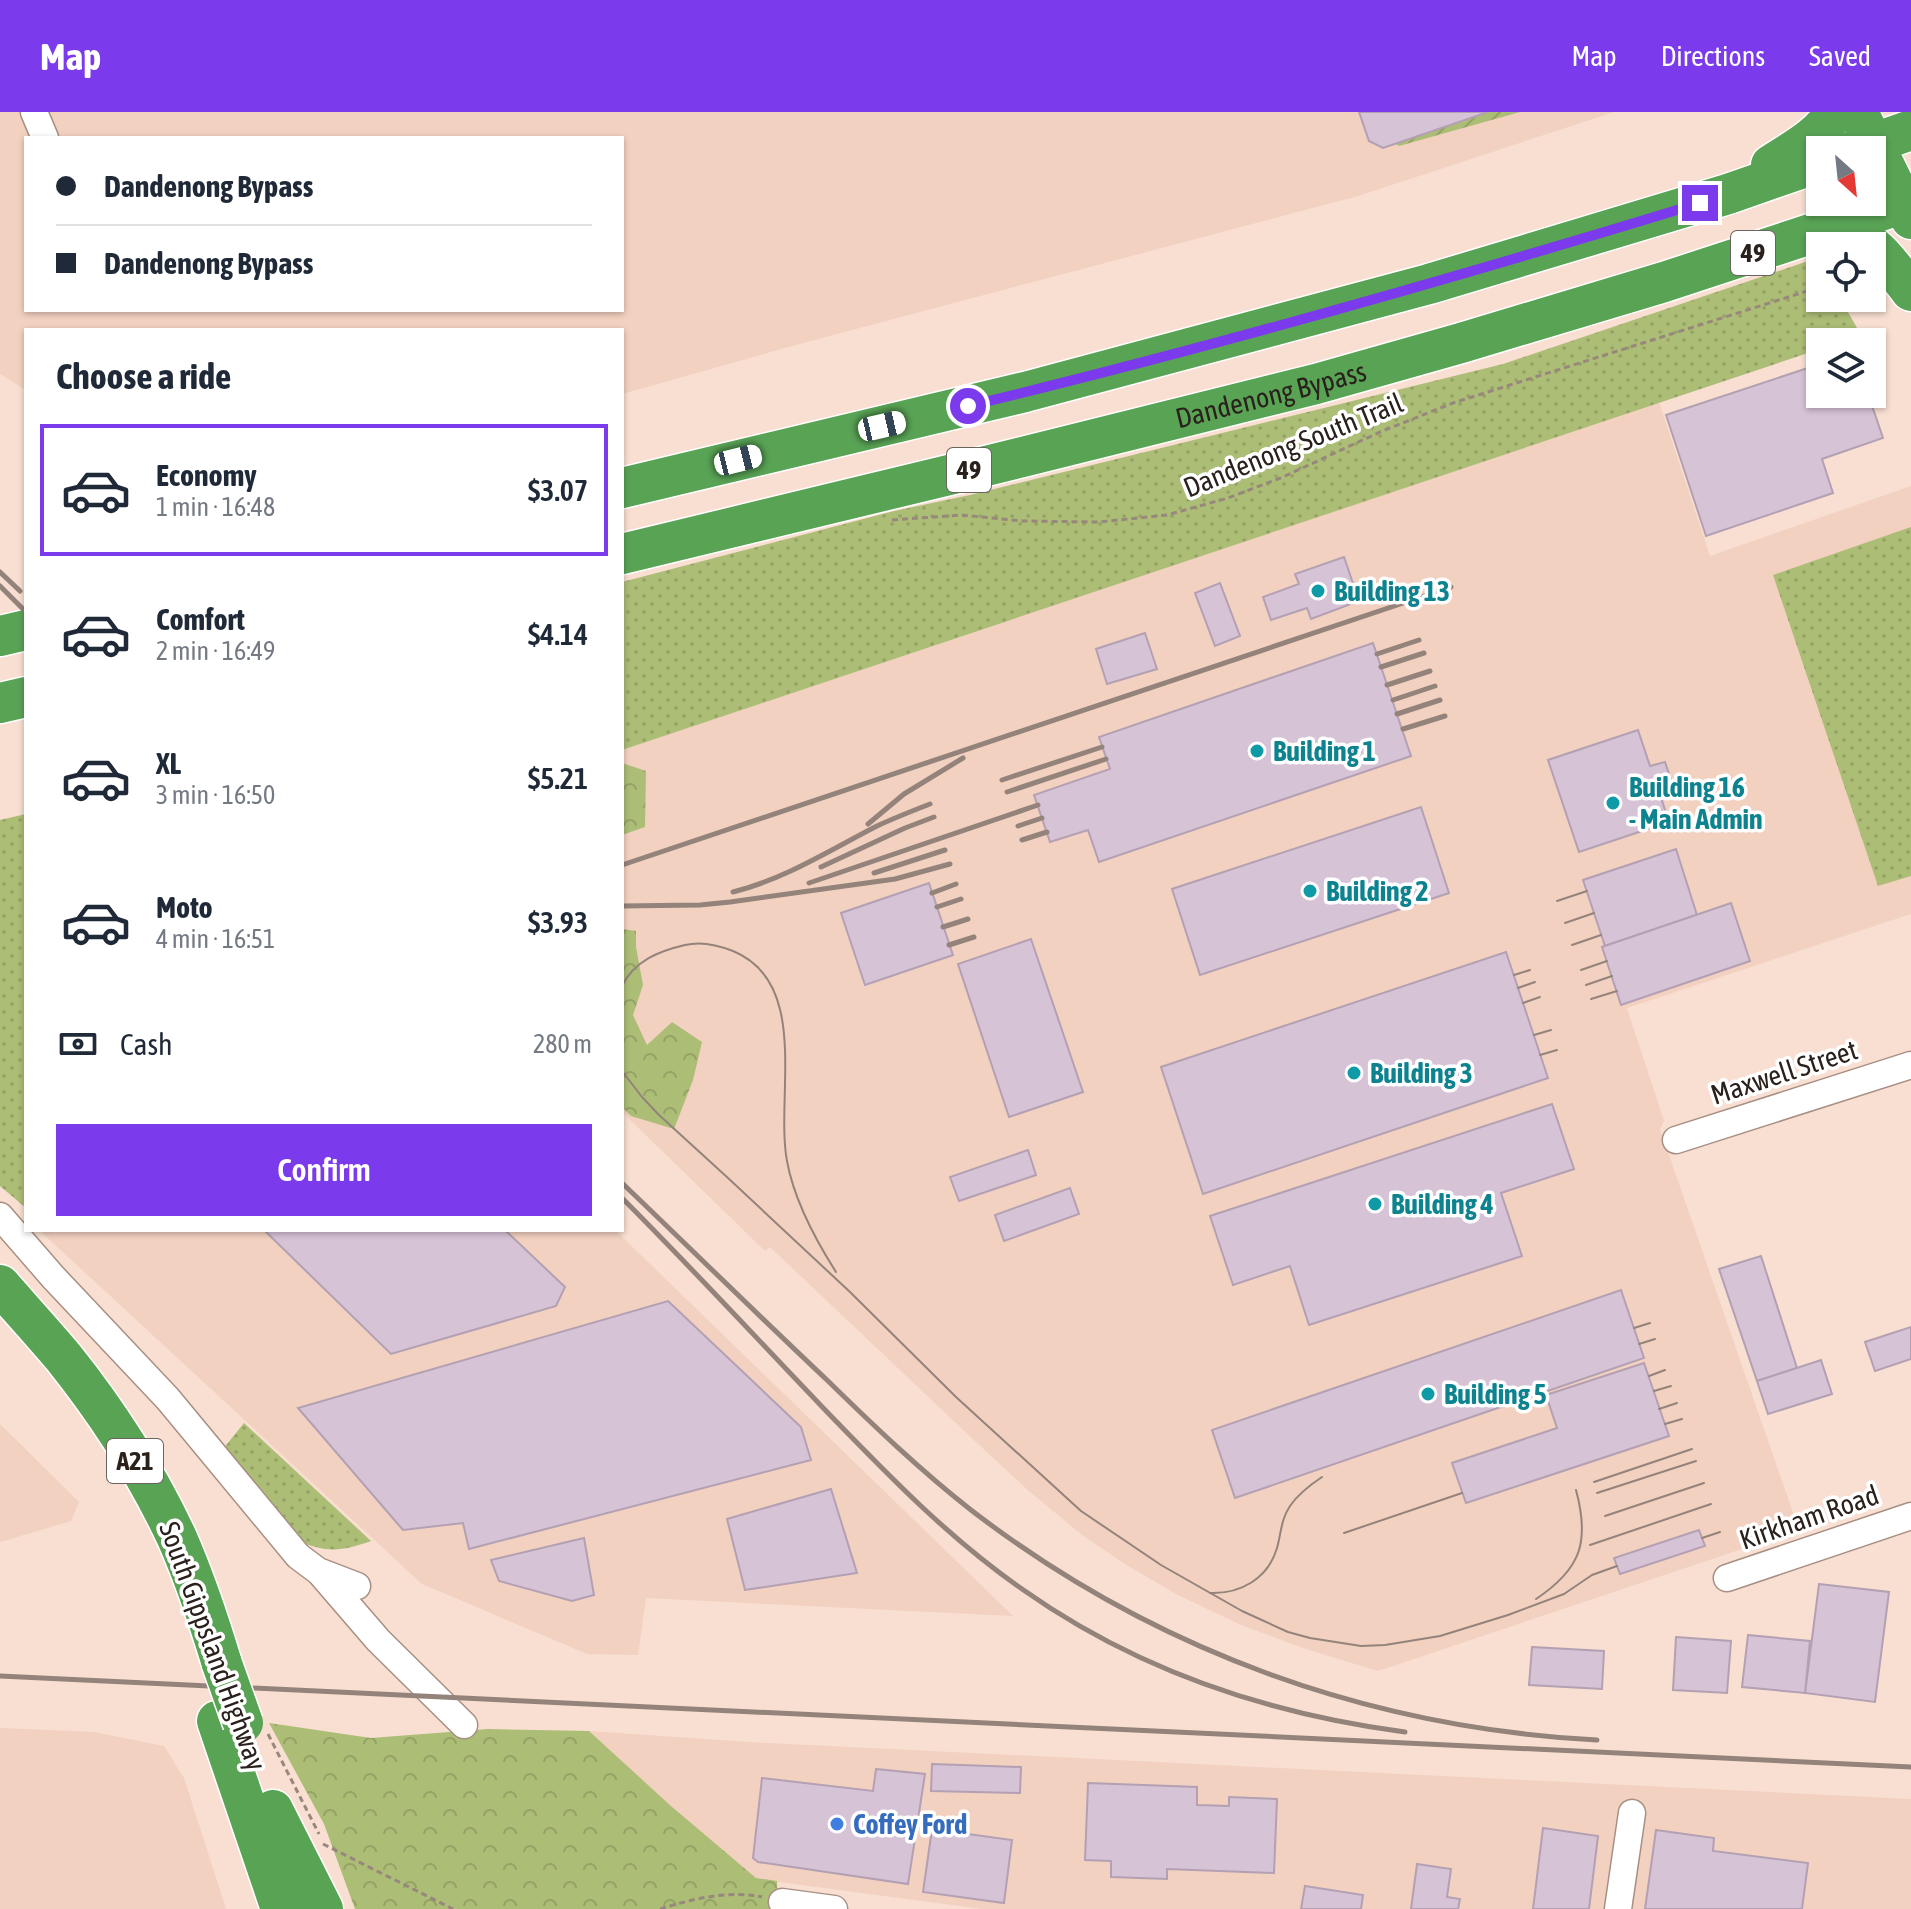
<!DOCTYPE html>
<html lang="en">
<head>
<meta charset="utf-8">
<style>
	:root { --surface:#fff; --page:#f2f2f3; --text:#1f2937; --muted:#747a83; --line:#e0e1e3; --accent:#7c3aed }
	body { margin:0; font-family:"Asap Condensed",sans-serif; background:var(--page); color:var(--text); height:100vh; display:flex; flex-direction:column; font-size:30px; white-space:nowrap }
	* { box-sizing:border-box; margin:0 }
	p { font-size:26px; color:var(--muted) }
	.icon { flex:none; width:44px; height:44px; fill:none; stroke:currentColor; stroke-width:2; stroke-linecap:round; stroke-linejoin:round }
	.map { position:relative; flex:1; overflow:hidden }
	.side { position:absolute; left:24px; top:216px; width:600px; height:904px; display:flex; flex-direction:column; background:var(--surface); border-radius:0px; box-shadow:0 2px 6px #0004 }
	.side>* { flex:none }
	.banner { position:absolute; left:24px; top:24px; width:600px; height:176px; border-radius:0px; box-shadow:0 2px 6px #0004; display:grid; align-content:center; height:176px; padding:0 32px; background:var(--surface) }
	.needle { width:52px; rotate:153deg }
	.controls { position:absolute; left:1806px; top:24px; display:grid; gap:16px }
	.controls a { display:grid; place-items:center; width:80px; height:80px; border-radius:0px; background:var(--surface); box-shadow:0 2px 6px #0004; font-size:40px }
	.end { position:absolute; width:36px; height:36px; margin:-18px; border:10px solid #7c3aed; background:#fff; box-shadow:0 0 0 4px #fff }
	.from { border-radius:50% }
	.car { position:absolute; width:24px; height:48px; margin:-24px -12px; border-radius:10px; box-shadow:0 0 6px 2px #0007; background:linear-gradient(#fff 24%,#345 0 40%,#fff 0 76%,#345 0 86%,#fff 0) }
	.banner b { display:flex; align-items:center; gap:28px; height:76px; font-size:30px }
	.banner b+b { border-top:2px solid var(--line) }
	.banner i { width:20px; height:20px; background:var(--text) }
	ul { padding:0; list-style:none }
	li { display:flex; align-items:center; gap:24px; height:132px; margin:0 16px 12px; padding:0 16px; border:4px solid transparent; border-radius:0px }
	li div { flex:1 }
	li b { display:block; font-size:30px }
	li em { font-style:normal; font-weight:600 }
	li.on { border-color:var(--accent) }
	li>.icon { width:72px; height:72px; stroke-width:1.5 }
	h2 { padding:0 32px; font-size:36px; line-height:96px }
	.pay { display:flex; align-items:center; gap:20px; height:88px; padding:0 32px; font-size:30px }
	.pay p { margin-inline-start:auto }
	.button { display:flex; gap:16px; margin-top:auto; padding:16px 32px }
	.button a { flex:1; height:92px; border-radius:0px; background:var(--accent); color:#fff; font-size:32px; font-weight:600; line-height:92px; text-align:center }
	header { display:flex; align-items:center; gap:48px; box-sizing:border-box; height:112px; padding:0 40px; background:var(--accent); color:#fff }
	header strong { font-size:38px }
	nav { display:flex; gap:44px; margin-inline-start:auto; font-size:28px }
	.map>svg:first-child { display:block }
	.built { fill:#f2d1c0; fill-rule:evenodd }
	.grass { fill:url(#grass-dots) }
	.forest { fill:url(#forest-crowns) }
	.garden { fill:url(#garden-furrows) }
	.building { fill:#d6c3d6; stroke:#b3a0b3; stroke-width:2 }
	.lines { fill:none; stroke-linecap:round; stroke-linejoin:round }
	.minor-casing { stroke:#a78f83; stroke-width:29 }
	.highway-casing { stroke:#fff; stroke-width:43 }
	.path { stroke:#98877d; stroke-width:3; stroke-dasharray:6 4; stroke-linecap:butt }
	.minor { stroke:#fff; stroke-width:26 }
	.highway { stroke:#59a355; stroke-width:40 }
	.tram { stroke:#94837a; stroke-width:2 }
	.rail { stroke:#94837a; stroke-width:5 }
	.highway-bridge-casing { stroke:#fff; stroke-width:43; stroke-linecap:butt }
	.highway-bridge { stroke:#59a355; stroke-width:40 }
	.route { stroke:#7c3aed; stroke-width:10 }
	.culture-dot { fill:#0f9aa8; stroke:#fff; stroke-width:3 }
	.shop-dot { fill:#3f7fe0; stroke:#fff; stroke-width:3 }
	.labels { text-anchor:middle; dominant-baseline:central; stroke-width:7; stroke-linejoin:round; paint-order:stroke }
	.shield { fill:#fff; stroke:#6a6460; stroke-width:2 }
	.shield-label { font-size:26px; font-weight:bold; fill:#2a211c }
	.street-label { font-size:28px; fill:#2a211c; stroke:#fff }
	.culture-label { font-size:28px; font-weight:bold; fill:#0d838f; stroke:#fff; text-anchor:start }
	.shop-label { font-size:28px; font-weight:bold; fill:#366cbe; stroke:#fff; text-anchor:start }
</style>
</head>
<body>
<header>
<strong>Map</strong>
<nav><a>Map</a><a>Directions</a><a>Saved</a></nav>
</header>
<div class="map">
<svg width="1911" height="1797" viewBox="0 0 1911 1797">
	<defs>
		<pattern id="grass-dots" width="8" height="8" patternUnits="userSpaceOnUse" patternTransform="scale(2)"><rect width="8" height="8" fill="#acbd76"/><path d="M2 2h.1M6 6h.1" fill="none" stroke="#94a266" stroke-width="1.8" stroke-linecap="round"/></pattern>
		<pattern id="forest-crowns" width="20" height="18" patternUnits="userSpaceOnUse" patternTransform="scale(2)"><rect width="20" height="18" fill="#acbd76"/><path d="M2 6a3 3 0 1 1 6 0M12 15a3 3 0 1 1 6 0" fill="none" stroke="#94a266"/></pattern>
		<pattern id="garden-furrows" width="10" height="10" patternUnits="userSpaceOnUse" patternTransform="scale(2)"><rect width="10" height="10" fill="#acbd76"/><path d="M-1 1l2-2M0 10L10 0M9 11l2-2" fill="none" stroke="#94a266"/></pattern>
	</defs>
	<rect width="100%" height="100%" fill="#f8dfd1"/>
	<g class="built">
		<path d="M0,0H1614L1358,84L803,231L622,282V218H26V278L0,262ZM26,26H622V198H26Z"/>
		<polygon points="1659,290 1710,444 1911,374 1911,802 1627,896 1664,1009 1660,1017 1799,1418 1378,1559 1306,1537 1241,1513 1178,1483 1128,1454 1082,1423 1029,1379 976,1330 770,1135 765,1139 622,1000 622,638"/>
		<polygon points="39,1118 615,1118 1013,1504 646,1486 638,1543 587,1542 422,1472"/>
		<polygon points="0,1312 79,1390 71,1409 0,1430"/>
		<polygon points="0,1616 94,1620 164,1634 184,1666 226,1797 0,1797"/>
		<polygon points="589,1619 749,1630 1911,1687 1911,1797 982,1797 757,1767 671,1694"/>
	</g>
	<g class="grass">
		<polygon points="1817,146 1820,151 1820,186 1840,186 1861,223 1840,230 1820,230 1820,237 622,638 622,470 894,399 970,383 1503,252"/>
		<polygon points="1911,415 1911,764 1878,774 1773,463"/>
		<polygon points="26,702 26,1096 0,1074 0,708"/>
		<path d="M244,1311L371,1429C342,1439 329,1441 300,1430L223,1337Z"/>
	</g>
	<g class="forest">
		<polygon points="622,651 646,659 645,715 622,723"/>
		<polygon points="622,817 636,819 636,835 643,873 633,903 647,933 672,910 702,930 693,968 674,1017 631,1004 622,995"/>
		<polygon points="269,1611 371,1626 488,1617 589,1619 671,1694 756,1766 777,1769 778,1797 355,1797 324,1712"/>
	</g>
	<polygon class="garden" points="1488,0 1520,0 1399,34 1396,32"/>
	<g class="building">
		<polygon points="1359,0 1488,0 1383,36 1369,29"/>
		<polygon points="1820,252 1820,282 1868,282 1883,326 1822,347 1833,381 1706,424 1666,303"/>
		<polygon points="1344,445 1359,489 1311,507 1307,496 1271,508 1263,485 1299,472 1295,462"/>
		<polygon points="1220,471 1240,524 1215,534 1195,481"/>
		<polygon points="1145,521 1157,557 1107,572 1096,537"/>
		<polygon points="1373,531 1411,644 1099,750 1088,718 1050,730 1034,683 1110,657 1099,625"/>
		<polygon points="1638,618 1650,654 1665,650 1671,668 1657,673 1669,710 1579,740 1548,648"/>
		<polygon points="1421,695 1449,781 1200,863 1172,777"/>
		<polygon points="1676,737 1697,803 1605,834 1583,768"/>
		<polygon points="929,771 953,843 865,873 841,801"/>
		<polygon points="1731,791 1750,849 1621,893 1602,835"/>
		<polygon points="1031,827 1083,980 1009,1005 958,852"/>
		<polygon points="1506,840 1548,966 1203,1082 1161,955"/>
		<polygon points="1552,992 1574,1057 1501,1081 1522,1144 1309,1213 1290,1154 1233,1173 1210,1104"/>
		<polygon points="1028,1038 1036,1063 959,1089 950,1065"/>
		<polygon points="1070,1076 1079,1102 1004,1129 995,1103"/>
		<polygon points="264,1118 505,1118 565,1175 556,1194 391,1242"/>
		<polygon points="1761,1144 1797,1256 1757,1269 1719,1157"/>
		<polygon points="1621,1178 1644,1246 1235,1386 1212,1318"/>
		<polygon points="668,1189 801,1315 811,1348 469,1437 463,1411 403,1418 298,1296"/>
		<polygon points="1911,1215 1911,1247 1875,1259 1865,1230"/>
		<polygon points="1821,1248 1832,1282 1768,1302 1757,1269"/>
		<polygon points="1644,1251 1669,1324 1466,1391 1452,1351 1557,1316 1546,1283"/>
		<polygon points="831,1377 857,1461 745,1478 727,1407"/>
		<polygon points="1699,1418 1705,1434 1620,1462 1614,1446"/>
		<polygon points="584,1426 594,1483 572,1489 499,1469 491,1448"/>
		<polygon points="1819,1472 1889,1480 1875,1590 1805,1581"/>
		<polygon points="1748,1523 1810,1529 1805,1581 1742,1575"/>
		<polygon points="1676,1525 1731,1529 1727,1581 1673,1578"/>
		<polygon points="1532,1535 1604,1539 1602,1577 1529,1573"/>
		<polygon points="932,1652 1021,1655 1020,1681 931,1679"/>
		<polygon points="876,1657 925,1662 908,1772 758,1750 753,1746 762,1666 873,1679"/>
		<polygon points="1088,1671 1197,1675 1197,1693 1229,1694 1229,1685 1277,1687 1274,1761 1167,1757 1167,1767 1111,1765 1111,1749 1085,1748"/>
		<polygon points="1543,1716 1598,1724 1589,1797 1533,1797"/>
		<polygon points="932,1717 1012,1728 1004,1791 923,1780"/>
		<polygon points="1656,1718 1714,1726 1713,1739 1808,1751 1802,1797 1645,1797"/>
		<polygon points="1417,1752 1451,1757 1447,1785 1460,1787 1458,1797 1411,1797"/>
		<polygon points="1305,1774 1363,1783 1361,1797 1301,1797"/>
	</g>
	<g class="lines">
		<defs>
			<g id="minor">
				<polyline points="34,0 45,26"/>
				<polyline points="1676,1028 1911,953"/>
				<polyline points="0,1104 53,1165 168,1287 298,1444 318,1459 357,1474"/>
				<polyline points="322,1463 378,1528 464,1613"/>
				<polyline points="1727,1466 1911,1404"/>
				<polyline points="782,1790 834,1797"/>
				<polyline points="1618,1797 1632,1701"/>
			</g>
			<g id="highway">
				<polyline points="1858,0 1911,107"/>
				<polyline points="1854,38 1911,18"/>
				<path d="M1771,53C1792,39 1822,24 1834,0"/>
				<path d="M1841,112C1875,131 1888,149 1911,179"/>
				<polyline points="622,376 1025,280 1429,172 1728,82 1820,50"/>
				<path id="s1" d="M622,442L978,356L1316,272L1461,231L1664,170L1911,89"/>
				<polyline points="0,524 26,518"/>
				<polyline points="0,591 26,585"/>
				<path d="M0,1173C21,1197 43,1221 64,1246C108,1301 147,1362 177,1426C195,1467 209,1509 222,1552"/>
				<polyline points="217,1609 281,1797"/>
				<polyline points="273,1698 323,1797"/>
			</g>
		</defs>
		<use href="#minor" class="minor-casing"/>
		<use href="#highway" class="highway-casing"/>
		<g class="path">
			<polyline points="892,408 961,403 1023,409 1099,410 1167,403 1228,386 1283,365 1380,320 1453,291 1820,175"/>
			<polyline points="268,1622 319,1722"/>
			<polyline points="323,1732 453,1797"/>
			<path d="M660,1797C692,1787 728,1778 762,1785"/>
		</g>
		<use href="#minor" class="minor"/>
		<use href="#highway" class="highway"/>
		<g class="tram">
			<polyline points="1557,789 1587,779"/>
			<polyline points="1565,811 1594,801"/>
			<polyline points="1572,833 1601,823"/>
			<polyline points="1581,858 1607,849"/>
			<polyline points="1514,863 1530,858"/>
			<polyline points="1586,873 1612,864"/>
			<path d="M622,874C634,849 659,839 685,833C701,829 718,833 733,839C811,871 775,985 787,1049C794,1088 815,1127 836,1160"/>
			<polyline points="1518,876 1535,870"/>
			<polyline points="1591,887 1617,879"/>
			<polyline points="1523,891 1540,885"/>
			<polyline points="1534,923 1551,918"/>
			<polyline points="1540,943 1557,938"/>
			<polyline points="622,959 642,985 659,1003 728,1066 850,1180 956,1285 1081,1399 1161,1453 1242,1499 1288,1520 1310,1526 1361,1534 1385,1533 1440,1524 1508,1503 1564,1482 1592,1463 1617,1454"/>
			<polyline points="1634,1216 1650,1211"/>
			<polyline points="1639,1232 1655,1227"/>
			<polyline points="1649,1264 1665,1258"/>
			<polyline points="1654,1279 1671,1274"/>
			<polyline points="1659,1297 1677,1291"/>
			<polyline points="1665,1312 1682,1307"/>
			<polyline points="1594,1370 1692,1337"/>
			<polyline points="1597,1381 1696,1349"/>
			<polyline points="1605,1404 1704,1371"/>
			<polyline points="1344,1421 1462,1381"/>
			<polyline points="1702,1426 1720,1420"/>
			<polyline points="1590,1433 1711,1392"/>
			<path d="M1210,1481C1240,1482 1268,1467 1277,1436C1281,1422 1281,1407 1290,1394C1298,1382 1310,1373 1322,1365"/>
			<path d="M1536,1487C1581,1457 1590,1430 1576,1378"/>
		</g>
		<g class="rail">
			<polyline points="0,460 20,479"/>
			<polyline points="0,474 26,500"/>
			<polyline points="1377,542 1419,528"/>
			<polyline points="1381,555 1424,541"/>
			<polyline points="1387,573 1430,559"/>
			<polyline points="1393,588 1435,574"/>
			<polyline points="1397,602 1440,588"/>
			<polyline points="1403,617 1445,604"/>
			<polyline points="1002,668 1102,635"/>
			<polyline points="1007,680 1106,647"/>
			<polyline points="868,712 904,682 963,646"/>
			<polyline points="1018,714 1042,706"/>
			<polyline points="1022,728 1047,720"/>
			<polyline points="622,753 1451,475"/>
			<polyline points="821,755 905,716 934,705"/>
			<polyline points="874,761 945,738"/>
			<polyline points="809,771 1038,693"/>
			<path d="M733,780C785,767 830,738 877,714C894,706 912,699 930,692"/>
			<polyline points="932,781 956,772"/>
			<polyline points="622,794 700,793 730,790 895,767 950,752"/>
			<polyline points="937,795 961,787"/>
			<polyline points="943,815 968,807"/>
			<polyline points="949,833 974,825"/>
			<path d="M622,1071C690,1136 758,1203 827,1268C873,1313 920,1358 971,1398C1153,1538 1368,1616 1597,1628"/>
			<path d="M623,1087C693,1157 760,1230 829,1302C890,1365 950,1427 1022,1477C1135,1557 1268,1602 1405,1620"/>
			<polyline points="0,1564 1911,1655"/>
		</g>
		<defs>
			<polyline id="highway-bridge" points="222,1552 243,1611"/>
		</defs>
		<use href="#highway-bridge" class="highway-bridge-casing"/>
		<use href="#highway-bridge" class="highway-bridge"/>
	</g>
	<g class="lines">
		<path class="route" d="M968,294C1214,235 1458,165 1700,91"/>
	</g>
	<g class="culture-dot">
		<circle cx="1318" cy="479" r="8"/>
		<circle cx="1257" cy="639" r="8"/>
		<circle cx="1613" cy="691" r="8"/>
		<circle cx="1310" cy="779" r="8"/>
		<circle cx="1354" cy="961" r="8"/>
		<circle cx="1375" cy="1092" r="8"/>
		<circle cx="1428" cy="1282" r="8"/>
	</g>
	<circle class="shop-dot" cx="837" cy="1712" r="8"/>
	<g class="labels">
		<g class="shield">
			<rect x="1731" y="119" width="44" height="44" rx="6"/>
			<rect x="947" y="336" width="44" height="44" rx="6"/>
			<rect x="107" y="1327" width="56" height="44" rx="6"/>
		</g>
		<g class="shield-label">
			<text x="1753" y="141">49</text>
			<text x="969" y="358">49</text>
			<text x="135" y="1349">A21</text>
		</g>
		<g class="street-label">
			<text stroke="none"><textPath href="#s1" startOffset="668">Dandenong Bypass</textPath></text>
			<text transform="translate(1293 333) rotate(-22)">Dandenong South Trail</text>
			<text transform="translate(1784 960) rotate(-18)">Maxwell Street</text>
			<text transform="translate(1809 1405) rotate(-19)">Kirkham Road</text>
			<text transform="translate(213 1534) rotate(70)">South Gippsland Highway</text>
		</g>
		<g class="culture-label">
			<text x="1334" y="479">Building 13</text>
			<text x="1273" y="639">Building 1</text>
			<text x="1629" y="675">Building 16<tspan x="1629" dy="32">- Main Admin</tspan></text>
			<text x="1326" y="779">Building 2</text>
			<text x="1370" y="961">Building 3</text>
			<text x="1391" y="1092">Building 4</text>
			<text x="1444" y="1282">Building 5</text>
		</g>
		<g class="shop-label">
			<text x="853" y="1712">Coffey Ford</text>
		</g>
	</g>
</svg>
<div class="controls">
<a><svg class="needle" viewBox="-14 -14 28 28"><path d="M0-13l5 13h-10z" fill="#e53935"/><path d="M0 13l5-13h-10z" fill="#747a83"/></svg></a>
<a><svg class="icon" aria-label="locate" viewBox="0 0 24 24"><circle cx="12" cy="12" r="6"/><path d="M12 2v4M12 18v4M2 12h4M18 12h4"/></svg></a>
<a><svg class="icon" aria-label="layers" viewBox="0 0 24 24"><path d="M12 4l9 5-9 5-9-5zM3 14l9 5 9-5"/></svg></a>
</div>
<i class="end from" style="left:968px;top:294px"></i>
<i class="end" style="left:1700px;top:91px"></i>
<i class="car" style="left:882px;top:314px;rotate:77deg"></i>
<i class="car" style="left:738px;top:348px;rotate:76deg"></i>
<div class="banner">
<b><i class="from"></i>Dandenong Bypass</b>
<b><i></i>Dandenong Bypass</b>
</div>
<section class="side">
<h2>Choose a ride</h2>
<ul>
<li class="on"><svg class="icon" aria-label="car" viewBox="0 0 24 24"><path d="M5 17H2v-5l4-1 3-4h7l3 4 3 1v5h-3M9 17h6M6 11h13"/><circle cx="7" cy="17" r="2"/><circle cx="17" cy="17" r="2"/></svg><div><b>Economy</b><p>1 min · 16:48</p></div><em>$3.07</em></li>
<li><svg class="icon" aria-label="car" viewBox="0 0 24 24"><path d="M5 17H2v-5l4-1 3-4h7l3 4 3 1v5h-3M9 17h6M6 11h13"/><circle cx="7" cy="17" r="2"/><circle cx="17" cy="17" r="2"/></svg><div><b>Comfort</b><p>2 min · 16:49</p></div><em>$4.14</em></li>
<li><svg class="icon" aria-label="car" viewBox="0 0 24 24"><path d="M5 17H2v-5l4-1 3-4h7l3 4 3 1v5h-3M9 17h6M6 11h13"/><circle cx="7" cy="17" r="2"/><circle cx="17" cy="17" r="2"/></svg><div><b>XL</b><p>3 min · 16:50</p></div><em>$5.21</em></li>
<li><svg class="icon" aria-label="car" viewBox="0 0 24 24"><path d="M5 17H2v-5l4-1 3-4h7l3 4 3 1v5h-3M9 17h6M6 11h13"/><circle cx="7" cy="17" r="2"/><circle cx="17" cy="17" r="2"/></svg><div><b>Moto</b><p>4 min · 16:51</p></div><em>$3.93</em></li>
</ul>
<div class="pay"><svg class="icon" aria-label="cash" viewBox="0 0 24 24"><path d="M3 7h18v10H3z"/><circle cx="12" cy="12" r="2"/></svg>Cash<p>280 m</p></div>
<div class="button"><a>Confirm</a></div>
</section>
</div>
</body>
</html>
